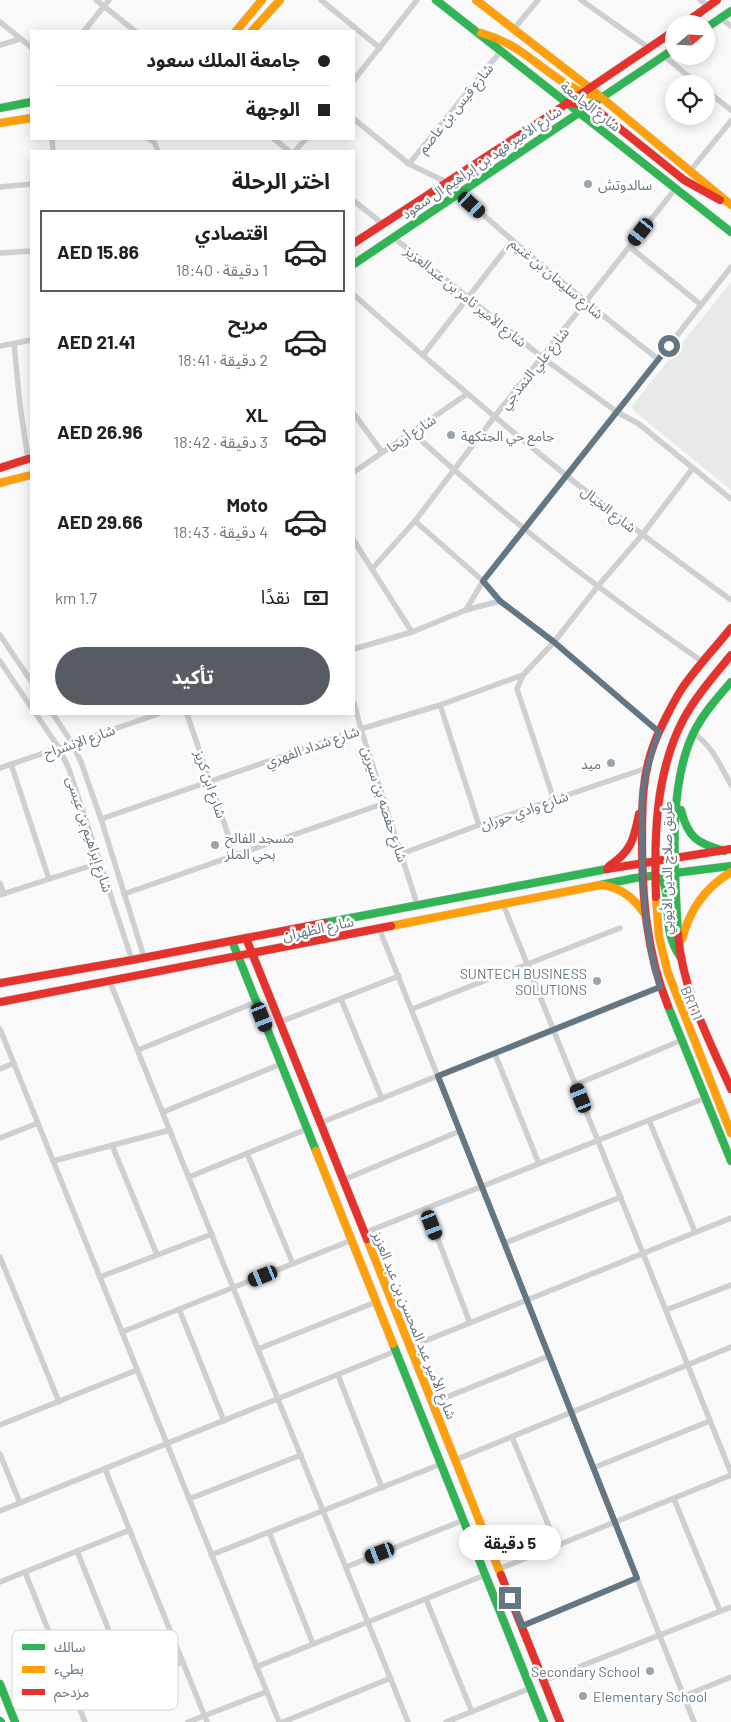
<!DOCTYPE html>
<html lang="ar">
<head>
<meta charset="utf-8">
<style>
	:root { --surface:#fff; --page:#f2f2f2; --text:#202124; --muted:#757577; --line:#e0e0e0; --accent:#565c61 }
	body { margin:0; font-family:Barlow,"Noto Sans Arabic",sans-serif; background:var(--page); color:var(--text); direction:rtl; height:100vh; display:flex; flex-direction:column; font-size:19px; white-space:nowrap }
	* { box-sizing:border-box; margin:0 }
	p { font-size:16px; color:var(--muted) }
	.icon { flex:none; width:28px; height:28px; fill:none; stroke:currentColor; stroke-width:2; stroke-linecap:round; stroke-linejoin:round }
	.map { position:relative; flex:1; overflow:hidden; direction:ltr }
	.side { position:absolute; left:30px; top:150px; width:325px; height:565px; display:flex; flex-direction:column; background:var(--surface); border-radius:0px; box-shadow:0 2px 12px #0003; direction:rtl }
	.side>* { flex:none }
	.hud { position:absolute; left:30px; top:30px; width:325px; height:110px; border-radius:0px; box-shadow:0 2px 12px #0003; direction:rtl; display:grid; align-content:center; height:110px; padding:0 25px; background:var(--surface) }
	.needle { width:32px; rotate:71deg }
	.tools { position:absolute; left:665px; top:15px; display:grid; gap:10px }
	.tools a { display:grid; place-items:center; width:50px; height:50px; border-radius:50%; background:var(--surface); box-shadow:0 2px 12px #0003; font-size:25px }
	.end { position:absolute; width:22px; height:22px; margin:-11px; border:6px solid #657683; background:#fff; box-shadow:0 0 0 2px #fff }
	.from { border-radius:50% }
	.bubble { position:absolute; height:35px; border-radius:18px; background:var(--surface); box-shadow:0 2px 12px #0003; font-size:16px; font-weight:700; line-height:35px; text-align:center; direction:rtl }
	.car { position:absolute; width:15px; height:30px; margin:-15px -8px; border-radius:6px; box-shadow:0 0 4px 1px #0007; background:linear-gradient(#222 24%,#8ab4d8 0 40%,#222 0 76%,#8ab4d8 0 86%,#222 0) }
	.hud b { display:flex; align-items:center; gap:18px; height:48px; font-size:19px }
	.hud b+b { border-top:1px solid var(--line) }
	.hud i { width:12px; height:12px; background:var(--text) }
	ul { padding:0; list-style:none }
	li { display:flex; align-items:center; gap:15px; height:82px; margin:0 10px 8px; padding:0 15px; border:2px solid transparent; border-radius:0px }
	li div { flex:1 }
	li b { display:block; font-size:19px }
	li em { font-style:normal; font-weight:700 }
	li.on { border-color:var(--accent) }
	li>.icon { width:45px; height:45px; stroke-width:1.5 }
	h2 { padding:0 25px; font-size:22px; line-height:60px }
	.pay { display:flex; align-items:center; gap:12px; height:55px; padding:0 25px; font-size:19px }
	.pay p { margin-inline-start:auto }
	.action { display:flex; gap:10px; margin-top:auto; padding:10px 25px }
	.action a { flex:1; height:58px; border-radius:30px; background:var(--accent); color:#fff; font-size:20px; font-weight:700; line-height:58px; text-align:center }
	.map>svg:first-child { display:block }
	.built { fill:#e8e9e9 }
	.lines { fill:none; stroke-linecap:round; stroke-linejoin:round }
	.fast-casing { stroke:#d5d6d7; stroke-width:9 }
	.slow-casing { stroke:#d5d6d7; stroke-width:9 }
	.jam-casing { stroke:#d5d6d7; stroke-width:9 }
	.street { stroke:#cecfd0; stroke-width:5.5 }
	.fast { stroke:#30b455; stroke-width:8 }
	.slow { stroke:#ff9f0a; stroke-width:8 }
	.jam { stroke:#e5322d; stroke-width:8 }
	.route { stroke:#657683; stroke-width:6 }
	.poi-dot { fill:#99a4ac; stroke:#fff; stroke-width:2 }
	.labels { text-anchor:middle; dominant-baseline:central; stroke-width:5; stroke-linejoin:round; paint-order:stroke }
	.street-label { font-size:14px; fill:#657683; stroke:#fff }
	.poi-label { font-size:14px; fill:#657683; stroke:#fff; text-anchor:start }
	.key { fill:#fff; stroke:#d1d6da; stroke-width:1 }
	.key-label { font-size:14px; fill:#657683 }
</style>
</head>
<body>
<div class="map">
<svg width="731" height="1722" viewBox="0 0 731 1722">
	<rect width="100%" height="100%" fill="#f9f9f9"/>
	<polygon class="built" points="731,282 731,490 634,411 632,406"/>
	<g class="lines">
		<defs>
			<g id="fast">
				<polyline points="436,0 731,232"/>
				<polyline points="706,28 731,11"/>
				<polyline points="0,108 31,102"/>
				<polyline points="354,264 674,49"/>
				<path d="M681,810C688,838 697,843 724,851"/>
				<path d="M659,871C675,901 659,927 681,958"/>
				<polyline points="600,885 635,878 731,866"/>
				<polyline points="324,923 607,869"/>
				<path d="M678,934C675,874 667,789 693,734C702,715 717,698 731,682"/>
				<polyline points="232,941 316,1151"/>
				<polyline points="668,1006 731,1161"/>
				<polyline points="393,1344 544,1722"/>
				<polyline points="0,1684 15,1722"/>
				<polyline points="0,1721 1,1722"/>
			</g>
			<g id="slow">
				<polyline points="476,0 590,88 731,205"/>
				<polyline points="236,31 262,0"/>
				<polyline points="252,31 280,0"/>
				<path d="M481,33C495,37 508,43 520,51C547,69 568,92 601,97"/>
				<polyline points="0,123 31,118"/>
				<polyline points="0,483 31,475"/>
				<path d="M603,885C621,888 634,898 644,913"/>
				<polyline points="656,897 659,937 668,973 731,1133"/>
				<polyline points="391,926 600,885"/>
				<path d="M682,939C690,909 705,888 731,872"/>
				<polyline points="316,1151 393,1344"/>
				<polyline points="367,1239 501,1575"/>
			</g>
			<g id="jam">
				<polyline points="684,24 717,0"/>
				<polyline points="567,103 581,104 598,111 684,180 720,200"/>
				<polyline points="354,243 541,121 674,31"/>
				<polyline points="0,468 31,458"/>
				<path d="M609,866C631,852 634,839 639,814"/>
				<polyline points="607,869 731,849"/>
				<path d="M656,897C654,838 655,774 683,720C696,696 714,676 731,655"/>
				<path d="M678,934C682,989 709,1040 731,1089"/>
				<polyline points="246,938 367,1239"/>
				<polyline points="0,983 132,960 324,923"/>
				<polyline points="0,1002 391,926"/>
				<path d="M668,1006C646,952 642,895 642,838C642,806 642,775 654,744C659,730 673,703 681,690C695,669 715,648 731,628"/>
				<polyline points="501,1575 560,1722"/>
			</g>
		</defs>
		<use href="#fast" class="fast-casing"/>
		<use href="#slow" class="slow-casing"/>
		<use href="#jam" class="jam-casing"/>
		<g class="street">
			<polyline points="96,0 135,31"/>
			<polyline points="321,0 380,48"/>
			<polyline points="581,0 649,48"/>
			<polyline points="700,0 708,6"/>
			<polyline points="721,18 731,26"/>
			<polyline points="0,22 31,47"/>
			<polyline points="513,30 538,0"/>
			<polyline points="84,31 109,0"/>
			<polyline points="0,45 20,39"/>
			<polyline points="664,56 698,84"/>
			<polyline points="354,80 417,0"/>
			<polyline points="706,90 731,110"/>
			<polyline points="354,119 409,164 446,182"/>
			<polyline points="52,139 53,151"/>
			<polyline points="149,139 154,142 158,151"/>
			<polyline points="274,139 289,151"/>
			<polyline points="295,151 306,139"/>
			<polyline points="409,164 500,52"/>
			<polyline points="690,171 731,121"/>
			<polyline points="0,187 31,184"/>
			<path d="M459,193C523,251 590,306 658,359"/>
			<polyline points="354,201 383,224"/>
			<polyline points="393,237 543,358 617,412 639,424 731,499"/>
			<polyline points="630,247 700,304"/>
			<polyline points="0,253 31,251"/>
			<path d="M354,295C424,357 495,418 568,477C621,519 676,560 731,600"/>
			<polyline points="14,344 20,405 28,459"/>
			<polyline points="0,346 31,340"/>
			<polyline points="423,355 512,241"/>
			<polyline points="354,414 382,452"/>
			<path d="M412,432C503,516 602,592 703,662"/>
			<polyline points="354,472 467,394"/>
			<polyline points="415,521 483,581 500,601 554,642 659,732"/>
			<polyline points="354,541 412,632"/>
			<polyline points="372,569 415,521 495,416 676,188"/>
			<polyline points="466,610 483,581 731,267"/>
			<polyline points="0,635 31,681"/>
			<polyline points="354,649 412,632 466,610 500,601"/>
			<polyline points="0,661 31,707"/>
			<polyline points="354,703 361,729 417,904"/>
			<polyline points="440,705 479,825"/>
			<polyline points="36,714 59,748 69,769 132,960"/>
			<polyline points="53,714 72,743 81,762 101,819 144,957"/>
			<polyline points="187,714 235,855"/>
			<path d="M693,733C712,745 720,765 731,785"/>
			<polyline points="11,764 49,879"/>
			<polyline points="0,768 158,714"/>
			<polyline points="554,800 517,689 523,675 554,642 598,586 642,535 693,468"/>
			<polyline points="101,819 361,729 440,705 523,675"/>
			<polyline points="401,854 479,825 647,768"/>
			<polyline points="0,883 4,894"/>
			<polyline points="124,894 385,803"/>
			<polyline points="0,895 99,863"/>
			<polyline points="503,904 731,1473"/>
			<polyline points="379,928 694,1722"/>
			<polyline points="110,982 408,1722"/>
			<polyline points="341,999 382,1099"/>
			<polyline points="412,1009 620,928"/>
			<polyline points="280,1022 399,976"/>
			<polyline points="0,1029 279,1722"/>
			<polyline points="138,1050 256,1002"/>
			<polyline points="495,1054 539,1164"/>
			<polyline points="0,1069 14,1063"/>
			<polyline points="575,1085 682,1040"/>
			<polyline points="163,1112 281,1064"/>
			<polyline points="649,1120 695,1232"/>
			<polyline points="320,1123 660,987"/>
			<polyline points="0,1138 38,1123"/>
			<polyline points="112,1145 157,1255"/>
			<polyline points="247,1153 293,1264"/>
			<polyline points="53,1161 170,1130"/>
			<polyline points="189,1177 307,1129"/>
			<polyline points="343,1180 460,1131"/>
			<polyline points="426,1208 470,1323"/>
			<polyline points="364,1233 705,1098"/>
			<polyline points="505,1243 621,1197"/>
			<polyline points="0,1257 59,1402"/>
			<polyline points="100,1277 212,1234"/>
			<polyline points="179,1309 224,1421"/>
			<polyline points="666,1310 731,1285"/>
			<polyline points="122,1332 352,1240"/>
			<polyline points="410,1347 731,1218"/>
			<polyline points="258,1349 376,1302"/>
			<polyline points="338,1375 382,1488"/>
			<polyline points="432,1403 549,1356"/>
			<polyline points="0,1425 137,1370"/>
			<polyline points="512,1437 557,1546"/>
			<polyline points="0,1454 20,1503"/>
			<polyline points="455,1460 731,1347"/>
			<polyline points="593,1468 710,1421"/>
			<polyline points="105,1469 207,1722"/>
			<polyline points="189,1499 301,1455"/>
			<polyline points="674,1499 720,1611"/>
			<polyline points="0,1511 396,1351"/>
			<polyline points="269,1532 313,1644"/>
			<polyline points="77,1551 130,1683"/>
			<polyline points="211,1555 441,1464"/>
			<polyline points="346,1567 464,1520"/>
			<polyline points="499,1569 731,1475"/>
			<polyline points="25,1572 85,1722"/>
			<polyline points="0,1582 130,1530"/>
			<polyline points="426,1599 472,1712"/>
			<polyline points="522,1626 637,1578"/>
			<polyline points="256,1667 485,1575"/>
			<polyline points="543,1681 731,1607"/>
			<polyline points="684,1696 731,1677"/>
			<polyline points="78,1704 183,1662"/>
			<polyline points="188,1722 266,1692"/>
			<polyline points="283,1722 391,1678"/>
			<polyline points="446,1722 531,1688"/>
		</g>
		<use href="#fast" class="fast"/>
		<use href="#slow" class="slow"/>
		<use href="#jam" class="jam"/>
	</g>
	<g class="lines">
		<path class="route" d="M510,1598L522,1626L637,1578L438,1076L660,987C646,941 642,896 642,848C642,832 641,815 642,798C644,776 651,753 659,732L554,642L500,601L483,581L669,346"/>
	</g>
	<g class="poi-dot">
		<circle cx="588" cy="184" r="5"/>
		<circle cx="451" cy="435" r="5"/>
		<circle cx="611" cy="763" r="5"/>
		<circle cx="215" cy="845" r="5"/>
		<circle cx="597" cy="981" r="5"/>
		<circle cx="650" cy="1671" r="5"/>
		<circle cx="583" cy="1696" r="5"/>
	</g>
	<g class="labels">
		<g class="street-label">
			<text transform="translate(591 106) rotate(38)">شارع الجامعة</text>
			<text transform="translate(455 108) rotate(-51)">شارع قيس بن عاصم</text>
			<text transform="translate(481 162) rotate(-34)">شارع الأمير فهد بن إبراهيم ال سعود</text>
			<text transform="translate(557 278) rotate(40)">شارع سليمان بن غنيم</text>
			<text transform="translate(466 296) rotate(39)">شارع الأمير ثامر بن عبدالعزيز</text>
			<text transform="translate(534 368) rotate(-51)">شارع علي النمذجي</text>
			<text transform="translate(411 433) rotate(-34)">شارع أريحا</text>
			<text transform="translate(609 509) rotate(38)">شارع الخيال</text>
			<text transform="translate(79 741) rotate(-19)">شارع الإنشراح</text>
			<text transform="translate(312 746) rotate(-19)">شارع شداد الفهري</text>
			<text transform="translate(211 784) rotate(71)">شارع ابن كريز</text>
			<text transform="translate(385 804) rotate(72)">شارع حفصه بن سيرين</text>
			<text transform="translate(524 810) rotate(-19)">شارع وادي حوران</text>
			<text transform="translate(90 834) rotate(72)">شارع إبراهيم بن عيسى</text>
			<text transform="translate(666 868) rotate(-90)">طريق صلاح الدين الأيوبي</text>
			<text transform="translate(318 928) rotate(-12)">شارع الظهران</text>
			<text transform="translate(692 1003) rotate(68)">BRT11</text>
			<text transform="translate(415 1325) rotate(68)">شارع الأمير عبد المحسن بن عبد العزيز</text>
		</g>
		<g class="poi-label">
			<text x="598" y="184">سالدوتش</text>
			<text x="461" y="435">جامع حي الجتكهة</text>
			<text x="601" y="763" text-anchor="end">ميد</text>
			<text x="225" y="837">مسجد الفالح<tspan x="225" dy="16">بحي الملز</tspan></text>
			<text x="587" y="973" text-anchor="end">SUNTECH BUSINESS<tspan x="587" dy="16">SOLUTIONS</tspan></text>
			<text x="640" y="1671" text-anchor="end">Secondary School</text>
			<text x="593" y="1696">Elementary School</text>
		</g>
	</g>
	<rect x="12" y="1630" width="166" height="80" rx="8" class="key"/>
	<rect x="22" y="1644" width="23" height="6" fill="#30b455"/>
	<rect x="22" y="1666" width="23" height="7" fill="#ff9f0a"/>
	<rect x="22" y="1689" width="23" height="6" fill="#e5322d"/>
	<g class="key-label">
		<text x="54" y="1652">سالك</text>
		<text x="54" y="1674">بطيء</text>
		<text x="54" y="1697">مزدحم</text>
	</g>
</svg>
<div class="tools">
<a><svg class="needle" viewBox="-14 -14 28 28"><path d="M0-13l5 13h-10z" fill="#e53935"/><path d="M0 13l5-13h-10z" fill="#757577"/></svg></a>
<a><svg class="icon" aria-label="locate" viewBox="0 0 24 24"><circle cx="12" cy="12" r="6"/><path d="M12 2v4M12 18v4M2 12h4M18 12h4"/></svg></a>
</div>
<i class="end from" style="left:669px;top:346px"></i>
<i class="end" style="left:510px;top:1598px"></i>
<div class="bubble" style="left:459px;top:1525px;width:102px">5 دقيقة</div>
<i class="car" style="left:472px;top:205px;rotate:132deg"></i>
<i class="car" style="left:641px;top:232px;rotate:218deg"></i>
<i class="car" style="left:262px;top:1017px;rotate:158deg"></i>
<i class="car" style="left:581px;top:1098px;rotate:338deg"></i>
<i class="car" style="left:432px;top:1225px;rotate:159deg"></i>
<i class="car" style="left:263px;top:1276px;rotate:248deg"></i>
<i class="car" style="left:380px;top:1553px;rotate:249deg"></i>
<div class="hud">
<b><i class="from"></i>جامعة الملك سعود</b>
<b><i></i>الوجهة</b>
</div>
<section class="side">
<h2>اختر الرحلة</h2>
<ul>
<li class="on"><svg class="icon" aria-label="car" viewBox="0 0 24 24"><path d="M5 17H2v-5l4-1 3-4h7l3 4 3 1v5h-3M9 17h6M6 11h13"/><circle cx="7" cy="17" r="2"/><circle cx="17" cy="17" r="2"/></svg><div><b>اقتصادي</b><p>1 دقيقة · 18:40</p></div><em>AED 15.86</em></li>
<li><svg class="icon" aria-label="car" viewBox="0 0 24 24"><path d="M5 17H2v-5l4-1 3-4h7l3 4 3 1v5h-3M9 17h6M6 11h13"/><circle cx="7" cy="17" r="2"/><circle cx="17" cy="17" r="2"/></svg><div><b>مريح</b><p>2 دقيقة · 18:41</p></div><em>AED 21.41</em></li>
<li><svg class="icon" aria-label="car" viewBox="0 0 24 24"><path d="M5 17H2v-5l4-1 3-4h7l3 4 3 1v5h-3M9 17h6M6 11h13"/><circle cx="7" cy="17" r="2"/><circle cx="17" cy="17" r="2"/></svg><div><b>XL</b><p>3 دقيقة · 18:42</p></div><em>AED 26.96</em></li>
<li><svg class="icon" aria-label="car" viewBox="0 0 24 24"><path d="M5 17H2v-5l4-1 3-4h7l3 4 3 1v5h-3M9 17h6M6 11h13"/><circle cx="7" cy="17" r="2"/><circle cx="17" cy="17" r="2"/></svg><div><b>Moto</b><p>4 دقيقة · 18:43</p></div><em>AED 29.66</em></li>
</ul>
<div class="pay"><svg class="icon" aria-label="cash" viewBox="0 0 24 24"><path d="M3 7h18v10H3z"/><circle cx="12" cy="12" r="2"/></svg>نقدًا<p>1.7 km</p></div>
<div class="action"><a>تأكيد</a></div>
</section>
</div>
</body>
</html>
